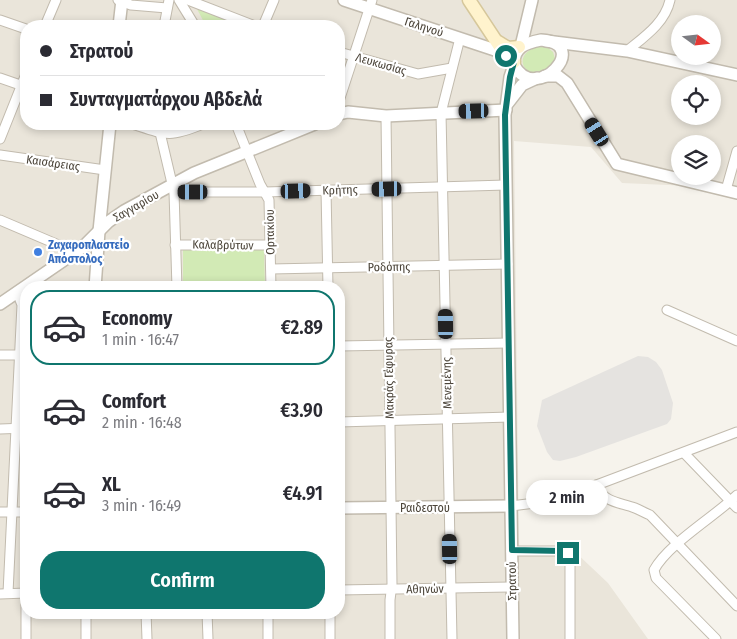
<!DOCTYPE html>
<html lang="en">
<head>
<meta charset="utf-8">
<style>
	:root { --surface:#fff; --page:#f2f2f3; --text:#2b2b33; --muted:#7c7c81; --line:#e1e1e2; --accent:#0f766e }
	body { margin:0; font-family:"Fira Sans Condensed",sans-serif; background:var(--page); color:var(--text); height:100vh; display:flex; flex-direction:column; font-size:19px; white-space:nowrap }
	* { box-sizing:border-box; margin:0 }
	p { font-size:16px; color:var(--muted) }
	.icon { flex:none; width:28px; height:28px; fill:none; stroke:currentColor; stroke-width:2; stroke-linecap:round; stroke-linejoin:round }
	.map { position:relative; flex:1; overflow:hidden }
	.details { position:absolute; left:20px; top:281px; width:325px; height:338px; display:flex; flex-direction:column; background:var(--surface); border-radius:20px; box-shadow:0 2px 8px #0003 }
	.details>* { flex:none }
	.guide { position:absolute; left:20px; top:20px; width:325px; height:110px; border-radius:20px; box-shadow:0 2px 8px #0003; display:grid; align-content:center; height:110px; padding:0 20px; background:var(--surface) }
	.needle { width:32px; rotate:105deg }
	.buttons { position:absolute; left:671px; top:15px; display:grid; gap:10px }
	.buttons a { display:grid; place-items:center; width:50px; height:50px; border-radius:50%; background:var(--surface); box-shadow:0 2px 8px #0003; font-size:25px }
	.end { position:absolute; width:22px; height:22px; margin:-11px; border:6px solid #0f766e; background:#fff; box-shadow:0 0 0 2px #fff }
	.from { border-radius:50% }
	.bubble { position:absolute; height:35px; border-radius:18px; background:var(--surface); box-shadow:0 2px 8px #0003; font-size:16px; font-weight:600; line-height:35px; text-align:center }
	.car { position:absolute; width:15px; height:30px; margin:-15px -8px; border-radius:6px; box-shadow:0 0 4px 1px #0007; background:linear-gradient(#222 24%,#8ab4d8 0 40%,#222 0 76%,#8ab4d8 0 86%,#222 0) }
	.guide b { display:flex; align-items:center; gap:18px; height:48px; font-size:19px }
	.guide b+b { border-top:1px solid var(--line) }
	.guide i { width:12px; height:12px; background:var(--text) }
	ul { padding:9px 0 0; list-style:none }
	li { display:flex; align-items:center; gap:15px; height:75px; margin:0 10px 8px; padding:0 10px; border:2px solid transparent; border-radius:20px }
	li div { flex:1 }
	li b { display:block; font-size:19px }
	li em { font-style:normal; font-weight:600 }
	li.current { border-color:var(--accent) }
	li>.icon { width:45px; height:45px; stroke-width:1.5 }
	.button { display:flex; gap:10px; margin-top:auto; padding:10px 20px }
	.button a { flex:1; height:58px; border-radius:20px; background:var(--accent); color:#fff; font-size:20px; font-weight:600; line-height:58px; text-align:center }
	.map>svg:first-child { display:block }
	.residential { fill:#eae5da; fill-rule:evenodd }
	.green { fill:#d2eab5 }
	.parking { fill:#e5e3e0 }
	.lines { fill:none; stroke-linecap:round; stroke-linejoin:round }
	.minor-casing { stroke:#c2bbae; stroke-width:11 }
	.tertiary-casing { stroke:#c2bbae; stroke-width:14 }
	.secondary-casing { stroke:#d6c79b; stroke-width:15 }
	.minor { stroke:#fff; stroke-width:9 }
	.tertiary { stroke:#fff; stroke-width:11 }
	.secondary { stroke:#fff3cd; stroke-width:12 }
	.route { stroke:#0f766e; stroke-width:6 }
	.shop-dot { fill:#3f7fe0; stroke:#fff; stroke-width:2 }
	.labels { text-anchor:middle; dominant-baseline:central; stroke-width:4.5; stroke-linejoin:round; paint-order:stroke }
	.street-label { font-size:12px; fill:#4b4439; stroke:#fff }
	.shop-label { font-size:12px; font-weight:bold; fill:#366cbe; stroke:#fff; text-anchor:start }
</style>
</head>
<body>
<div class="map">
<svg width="737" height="639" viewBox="0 0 737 639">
	<rect width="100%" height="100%" fill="#f6f3ec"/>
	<path class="residential" d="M0,0H737V188L622,183L591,147L514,141L519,548L572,549L608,583L648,639H0ZM680,24H712V56H680ZM26,26H339V124H26ZM680,84H712V116H680ZM680,144H712V176H680ZM26,288H339V612H26Z"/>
	<g class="green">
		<polygon points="196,7 246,26 206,26"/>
		<path d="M542,46L547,47L553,52L556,62C529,92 504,52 542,46Z"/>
		<polygon points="264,249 265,287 183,287 183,250"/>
	</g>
	<polygon class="parking" points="638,356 648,357 656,362 662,370 673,403 671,419 667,424 576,457 560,461 553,460 547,452 537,426 542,400"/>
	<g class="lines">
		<defs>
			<g id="minor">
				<polyline points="118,0 131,5 167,8"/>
				<polyline points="179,0 195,26"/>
				<polyline points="188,0 255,26"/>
				<polyline points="0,20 26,29"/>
				<polyline points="45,26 56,0"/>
				<polyline points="164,26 169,0"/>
				<polyline points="263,26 274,0"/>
				<path d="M627,51C644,37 665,23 670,0"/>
				<polyline points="339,52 418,74 452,68"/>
				<polyline points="0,78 26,87"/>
				<polyline points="339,101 372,0"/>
				<polyline points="386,116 392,584 390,600 390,639"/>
				<path d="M132,124C166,135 169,138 203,124"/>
				<polyline points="158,124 174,192 177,288"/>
				<polyline points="236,124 260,184 269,200 271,288"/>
				<polyline points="0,139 26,74"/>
				<polyline points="0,155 105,170"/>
				<polyline points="326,190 328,288"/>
				<polyline points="726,190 737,151"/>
				<polyline points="174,192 265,192 506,185"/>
				<polyline points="0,220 75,252"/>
				<polyline points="175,245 270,245"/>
				<polyline points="271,269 508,264"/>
				<polyline points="667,310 737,341"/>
				<polyline points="339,346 509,343"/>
				<polyline points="0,355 26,355"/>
				<polyline points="339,422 510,417"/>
				<polyline points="0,429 26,428"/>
				<polyline points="684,453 737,508"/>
				<path d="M596,485C604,503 619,502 635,508C640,510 645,513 650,515L737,606"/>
				<polyline points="511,506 535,503 578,492 737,432"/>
				<polyline points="0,512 26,512"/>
				<polyline points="511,551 564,551 568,553 570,557 570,639"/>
				<polyline points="339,590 512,587"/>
				<polyline points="8,593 22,305 17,292"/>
				<polyline points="26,593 26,639"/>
				<polyline points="0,594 26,593"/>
				<polyline points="146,612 147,639"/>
				<polyline points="207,612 208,639"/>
				<polyline points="268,612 268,639"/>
				<polyline points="330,612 330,639"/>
				<polyline points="86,639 86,612"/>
				<polyline points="452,639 441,113 460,38"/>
				<path d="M716,639L656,578L654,570C668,544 714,517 737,495"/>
			</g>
			<g id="tertiary">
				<polyline points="344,0 504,53"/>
				<polyline points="119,26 122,0"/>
				<path d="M541,40C593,43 536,106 514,65C513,47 526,43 541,40Z"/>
				<polyline points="546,41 627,51 737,75"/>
				<polyline points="521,46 532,0"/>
				<polyline points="545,76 558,76 567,83 617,164 737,193"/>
				<polyline points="508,103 522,85 537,78"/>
				<polyline points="339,114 348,112 386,116 506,110"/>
				<polyline points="95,288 99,231 110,124"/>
				<polyline points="0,304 83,247 108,222 124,211 194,173 315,124"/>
				<polyline points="339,508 511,506"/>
				<polyline points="513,639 505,115 510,77 514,65"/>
			</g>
			<g id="secondary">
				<polyline points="469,0 504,53 514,62"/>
				<polyline points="498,42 508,48 519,47"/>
			</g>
		</defs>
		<use href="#minor" class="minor-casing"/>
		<use href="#tertiary" class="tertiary-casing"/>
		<use href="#secondary" class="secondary-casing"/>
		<use href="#minor" class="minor"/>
		<use href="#tertiary" class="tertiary"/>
		<use href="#secondary" class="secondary"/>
	</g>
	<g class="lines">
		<polyline class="route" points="506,56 514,62 510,77 505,115 512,550 564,551 568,553"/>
	</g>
	<circle class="shop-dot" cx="38" cy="252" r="5"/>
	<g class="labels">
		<g class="street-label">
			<text transform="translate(424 27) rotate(18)">Γαληνού</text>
			<text transform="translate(381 64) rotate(16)">Λευκωσίας</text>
			<text transform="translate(53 163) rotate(8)">Καισάρειας</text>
			<text transform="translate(340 190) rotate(-2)">Κρήτης</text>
			<text transform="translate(136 206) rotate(-30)">Σαγγαρίου</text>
			<text transform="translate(270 232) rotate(-91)">Ορτακίου</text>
			<text transform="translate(223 245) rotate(1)">Καλαβρύτων</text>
			<text transform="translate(389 267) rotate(-1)">Ροδόπης</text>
			<text transform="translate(389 378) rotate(-91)">Μακράς Γέφυρας</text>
			<text transform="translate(447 383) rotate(-91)">Μενεμένης</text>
			<text x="425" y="508">Ραιδεστού</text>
			<text transform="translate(512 581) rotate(-91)">Στρατού</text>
			<text transform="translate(425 589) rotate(-1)">Αθηνών</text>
		</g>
		<g class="shop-label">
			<text x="48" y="245">Ζαχαροπλαστείο<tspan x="48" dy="14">Απόστολος</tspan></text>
		</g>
	</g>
</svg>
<div class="buttons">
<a><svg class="needle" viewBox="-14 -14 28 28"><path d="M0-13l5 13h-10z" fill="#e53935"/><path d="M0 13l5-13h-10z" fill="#7c7c81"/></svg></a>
<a><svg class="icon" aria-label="locate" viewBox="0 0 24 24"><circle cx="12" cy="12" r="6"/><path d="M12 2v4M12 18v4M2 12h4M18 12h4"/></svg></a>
<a><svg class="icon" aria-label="layers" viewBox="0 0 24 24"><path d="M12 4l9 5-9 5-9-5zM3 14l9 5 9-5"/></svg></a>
</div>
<i class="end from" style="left:506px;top:56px"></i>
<i class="end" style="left:568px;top:553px"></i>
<div class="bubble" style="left:526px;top:480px;width:82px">2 min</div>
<i class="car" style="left:474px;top:111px;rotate:268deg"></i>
<i class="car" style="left:597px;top:132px;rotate:328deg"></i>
<i class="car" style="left:387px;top:189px;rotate:269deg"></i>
<i class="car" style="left:296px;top:191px;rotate:88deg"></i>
<i class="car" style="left:193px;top:192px;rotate:270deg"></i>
<i class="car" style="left:446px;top:324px;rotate:359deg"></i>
<i class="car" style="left:450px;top:549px;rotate:359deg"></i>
<div class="guide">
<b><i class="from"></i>Στρατού</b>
<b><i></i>Συνταγματάρχου Αβδελά</b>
</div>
<section class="details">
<ul>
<li class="current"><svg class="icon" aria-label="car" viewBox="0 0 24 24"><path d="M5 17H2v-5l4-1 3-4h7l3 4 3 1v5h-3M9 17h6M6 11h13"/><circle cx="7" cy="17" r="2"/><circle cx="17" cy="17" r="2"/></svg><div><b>Economy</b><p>1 min · 16:47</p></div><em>€2.89</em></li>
<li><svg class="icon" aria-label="car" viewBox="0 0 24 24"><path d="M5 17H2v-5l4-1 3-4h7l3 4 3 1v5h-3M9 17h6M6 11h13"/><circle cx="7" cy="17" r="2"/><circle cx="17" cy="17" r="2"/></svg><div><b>Comfort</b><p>2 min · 16:48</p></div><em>€3.90</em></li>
<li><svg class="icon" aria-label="car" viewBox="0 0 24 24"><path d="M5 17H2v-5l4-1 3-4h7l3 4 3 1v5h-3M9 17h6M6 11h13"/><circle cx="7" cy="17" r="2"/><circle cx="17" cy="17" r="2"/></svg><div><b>XL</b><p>3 min · 16:49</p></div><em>€4.91</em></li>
</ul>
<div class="button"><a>Confirm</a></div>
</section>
</div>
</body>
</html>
